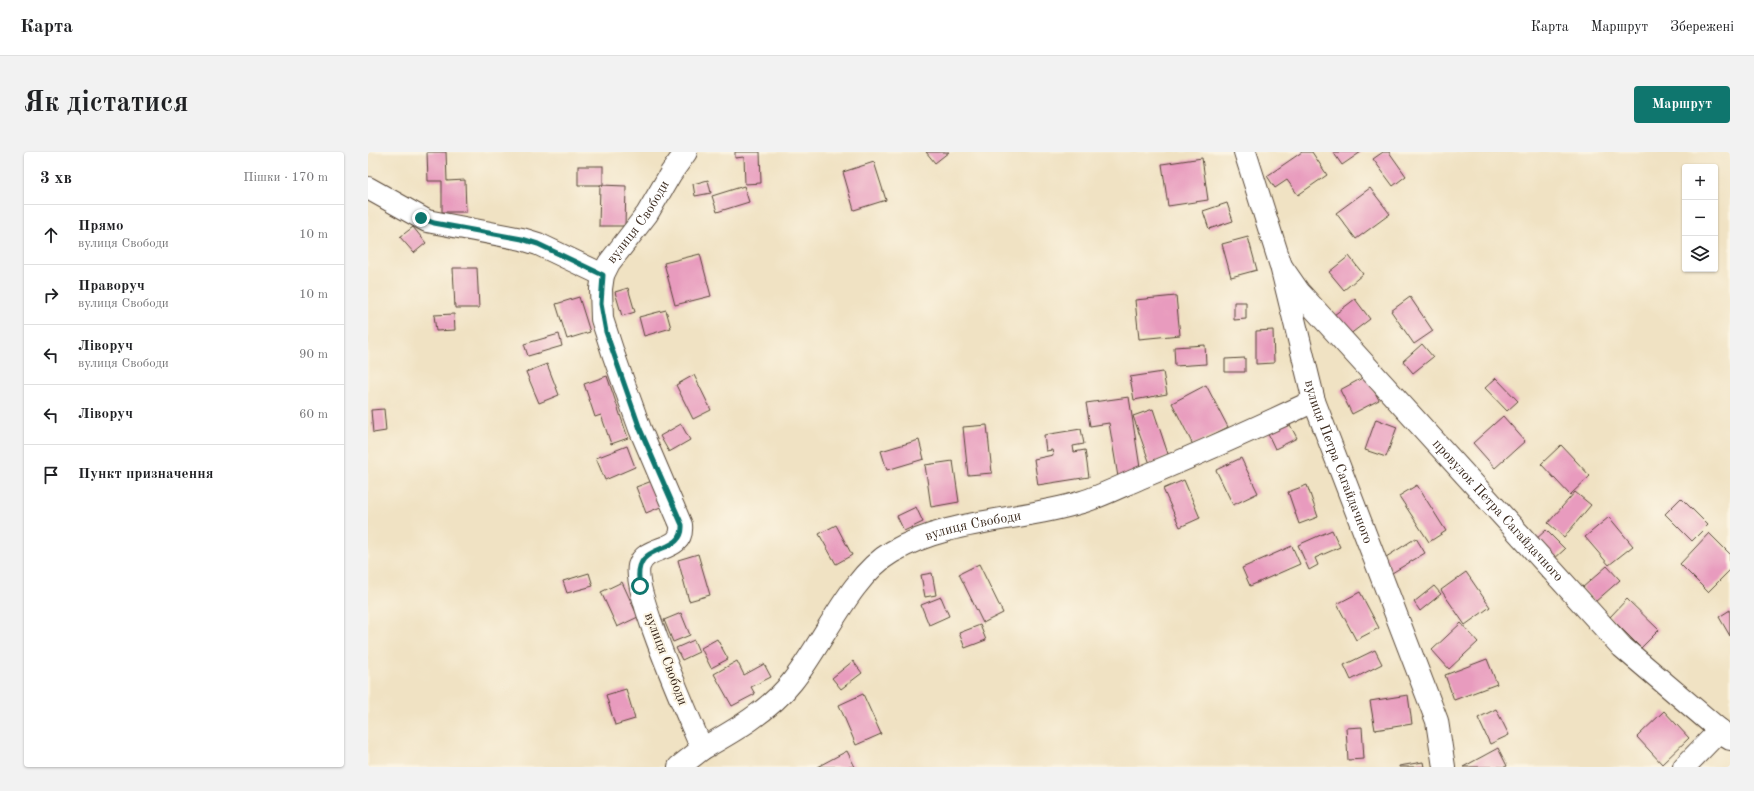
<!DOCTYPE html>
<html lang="uk">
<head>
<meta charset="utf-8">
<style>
  body { margin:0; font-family:"Old Standard TT",serif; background:#f2f2f2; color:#202124 }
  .controls { position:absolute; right:12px; top:12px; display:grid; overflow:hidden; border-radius:4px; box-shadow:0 1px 3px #0004 }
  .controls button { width:36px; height:36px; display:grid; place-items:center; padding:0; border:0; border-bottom:1px solid #e0e0e0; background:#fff; color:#202124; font:20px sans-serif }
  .stop { position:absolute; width:12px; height:12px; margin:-9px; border:3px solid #0f766e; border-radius:50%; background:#fff }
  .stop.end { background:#0f766e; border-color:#fff; box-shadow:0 1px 4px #0008 }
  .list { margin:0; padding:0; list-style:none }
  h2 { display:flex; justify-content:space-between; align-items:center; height:52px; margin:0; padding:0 16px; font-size:17px }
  h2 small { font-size:13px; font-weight:400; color:#757577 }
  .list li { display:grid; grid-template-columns:26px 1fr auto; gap:12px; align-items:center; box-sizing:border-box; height:60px; padding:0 16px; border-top:1px solid #e0e0e0 }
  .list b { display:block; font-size:15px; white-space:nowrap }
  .list p { margin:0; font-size:13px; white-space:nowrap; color:#757577 }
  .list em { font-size:13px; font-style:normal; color:#757577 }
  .icon { flex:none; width:22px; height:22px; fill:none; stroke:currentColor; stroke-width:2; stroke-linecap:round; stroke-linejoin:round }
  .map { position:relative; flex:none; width:1362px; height:615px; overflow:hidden; border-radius:4px }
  header { display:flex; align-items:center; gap:24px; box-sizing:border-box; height:56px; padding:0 20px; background:#fff; border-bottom:1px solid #e0e0e0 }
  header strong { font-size:19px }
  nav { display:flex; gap:22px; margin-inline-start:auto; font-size:14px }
  .intro { display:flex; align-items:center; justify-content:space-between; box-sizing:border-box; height:96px; padding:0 24px }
  h1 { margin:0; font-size:28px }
  .button { padding:10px 18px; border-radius:4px; background:#0f766e; color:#fff; font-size:14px; font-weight:700 }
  main { display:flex; gap:24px; padding:0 24px }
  aside { flex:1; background:#fff; border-radius:4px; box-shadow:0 1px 3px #0004 }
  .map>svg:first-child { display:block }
</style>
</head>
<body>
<header>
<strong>Карта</strong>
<nav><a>Карта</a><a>Маршрут</a><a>Збережені</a></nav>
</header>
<div class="intro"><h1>Як дістатися</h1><a class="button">Маршрут</a></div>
<main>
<aside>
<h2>3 хв<small>Пішки · 170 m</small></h2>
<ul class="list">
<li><svg class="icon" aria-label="ahead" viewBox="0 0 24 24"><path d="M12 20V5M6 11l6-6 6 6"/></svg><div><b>Прямо</b><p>вулиця Свободи</p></div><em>10 m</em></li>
<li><svg class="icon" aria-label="right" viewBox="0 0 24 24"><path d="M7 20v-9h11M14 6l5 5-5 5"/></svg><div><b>Праворуч</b><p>вулиця Свободи</p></div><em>10 m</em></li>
<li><svg class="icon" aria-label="left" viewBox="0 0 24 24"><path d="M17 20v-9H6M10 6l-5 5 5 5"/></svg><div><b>Ліворуч</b><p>вулиця Свободи</p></div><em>90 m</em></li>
<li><svg class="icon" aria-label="left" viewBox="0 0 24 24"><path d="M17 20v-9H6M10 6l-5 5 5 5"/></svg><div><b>Ліворуч</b></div><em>60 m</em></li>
<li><svg class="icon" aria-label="arrive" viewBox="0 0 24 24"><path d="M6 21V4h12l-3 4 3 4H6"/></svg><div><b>Пункт призначення</b></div></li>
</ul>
</aside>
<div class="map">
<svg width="1362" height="615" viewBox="0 0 1362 615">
  <rect width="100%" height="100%" fill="#fcf5e5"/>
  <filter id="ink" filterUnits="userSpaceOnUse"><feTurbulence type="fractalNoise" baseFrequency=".025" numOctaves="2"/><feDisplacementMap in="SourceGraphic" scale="8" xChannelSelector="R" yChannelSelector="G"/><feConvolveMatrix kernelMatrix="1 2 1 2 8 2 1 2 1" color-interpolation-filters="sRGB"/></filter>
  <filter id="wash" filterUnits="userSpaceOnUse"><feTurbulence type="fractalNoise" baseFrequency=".012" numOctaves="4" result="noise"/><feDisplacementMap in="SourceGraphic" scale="16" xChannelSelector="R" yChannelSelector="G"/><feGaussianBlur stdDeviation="0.9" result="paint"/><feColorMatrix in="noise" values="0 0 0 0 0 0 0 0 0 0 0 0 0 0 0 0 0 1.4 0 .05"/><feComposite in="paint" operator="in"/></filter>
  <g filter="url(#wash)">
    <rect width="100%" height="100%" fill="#f0e2c3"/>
    <g id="blocks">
      <!-- building -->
      <g fill="#e89bbe">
        <polygon points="59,0 78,0 79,29 97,28 98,60 74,60 74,29 60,29"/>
        <polygon points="367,0 392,0 393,31 377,32 376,5 367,6"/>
        <polygon points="558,0 581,0 567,11"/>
        <polygon points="934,0 944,0 959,23 930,43 919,28 907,36 899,24"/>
        <polygon points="965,0 993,0 974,13"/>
        <polygon points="1015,0 1021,0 1038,24 1025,34 1005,7"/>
        <polygon points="834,6 840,48 800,54 794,12"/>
        <polygon points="506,10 518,48 486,58 475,20"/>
        <rect x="210" y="14" width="25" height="19"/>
        <polygon points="340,28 343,41 327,44 325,32"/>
        <polygon points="232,33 258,34 257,74 231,74"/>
        <polygon points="376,34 381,50 349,60 344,44"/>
        <polygon points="1002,36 1022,62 988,87 968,61"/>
        <polygon points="859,51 865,69 841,77 835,59"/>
        <polygon points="45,75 58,91 46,101 32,85"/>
        <polygon points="880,85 889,118 863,125 854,92"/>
        <polygon points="332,102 343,144 307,153 296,111"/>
        <polygon points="981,104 995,122 976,138 961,120"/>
        <polygon points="85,116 109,116 111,156 87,156"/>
        <polygon points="260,136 267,160 254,164 247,140"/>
        <polygon points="808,144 812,183 771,187 767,148"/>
        <polygon points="211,145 222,180 199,187 188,152"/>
        <polygon points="1042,145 1065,179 1046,192 1023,159"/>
        <polygon points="987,147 1002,167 981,183 966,163"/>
        <polygon points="866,150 878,150 878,167 866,168"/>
        <polygon points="298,158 303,176 276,184 271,165"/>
        <polygon points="86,162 87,178 68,179 66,163"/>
        <polygon points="905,178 906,211 888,212 888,179"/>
        <polygon points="191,182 194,194 160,204 156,192"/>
        <polygon points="1054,192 1065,205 1045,221 1035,209"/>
        <polygon points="837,193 838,212 807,214 806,195"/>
        <polygon points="877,206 877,220 857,220 857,207"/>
        <polygon points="179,212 191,243 171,251 158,220"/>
        <polygon points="795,220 799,242 766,248 762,225"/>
        <polygon points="326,223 343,258 325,267 308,233"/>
        <polygon points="239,224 260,286 243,292 233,263 227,265 216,232"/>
        <polygon points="998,224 1011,248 984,262 972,238"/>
        <polygon points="1128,226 1150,249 1139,259 1117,236"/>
        <polygon points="838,233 860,275 825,293 804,251"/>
        <polygon points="761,245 773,322 750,325 741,271 722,274 718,251"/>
        <polygon points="16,257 18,279 5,281 3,258"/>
        <polygon points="785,257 801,305 782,312 765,264"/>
        <polygon points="1135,264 1157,289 1127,316 1105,291"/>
        <polygon points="1008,267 1029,275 1018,305 997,298"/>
        <polygon points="920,269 929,286 907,297 899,280"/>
        <polygon points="313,272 322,288 301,300 292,284"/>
        <polygon points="619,273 624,321 600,323 595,275"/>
        <polygon points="713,277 716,292 705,294 706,300 717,298 721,325 670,333 666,307 685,303 684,298 678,299 676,283"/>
        <polygon points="551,288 556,307 519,318 513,299"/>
        <polygon points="1193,293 1222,324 1202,343 1173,312"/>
        <polygon points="259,294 267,315 237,328 228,306"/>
        <polygon points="873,306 890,341 865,353 848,318"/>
        <polygon points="585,309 591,350 563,355 557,313"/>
        <polygon points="816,328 832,366 812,375 795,337"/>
        <polygon points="284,329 295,354 278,361 268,335"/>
        <polygon points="939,333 950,365 931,372 920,340"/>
        <polygon points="1049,333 1078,379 1061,390 1031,344"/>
        <polygon points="1207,340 1223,353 1196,385 1180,371"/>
        <polygon points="1313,346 1340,373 1324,389 1297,362"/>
        <polygon points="548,355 555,370 536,379 529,364"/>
        <polygon points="1241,365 1265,394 1241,413 1217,385"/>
        <polygon points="468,373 484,403 468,412 451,382"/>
        <polygon points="964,378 972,395 947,406 950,413 941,418 930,393"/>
        <polygon points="1178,378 1197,397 1184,409 1166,389"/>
        <polygon points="1341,381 1362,402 1362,418 1340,440 1312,412"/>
        <polygon points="1048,386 1057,401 1024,421 1015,407"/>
        <polygon points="924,394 932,412 882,434 874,416"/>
        <polygon points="330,402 342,443 321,449 310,408"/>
        <polygon points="611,412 635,461 615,471 591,422"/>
        <polygon points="1239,414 1252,428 1227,450 1214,436"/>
        <polygon points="1098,420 1122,455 1097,473 1073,438"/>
        <polygon points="221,421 225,434 199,441 195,429"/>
        <polygon points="564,421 568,443 557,445 553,423"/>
        <polygon points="254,430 270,465 249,475 233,440"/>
        <polygon points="1066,434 1073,442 1052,459 1046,450"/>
        <polygon points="992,440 1011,476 988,488 969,452"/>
        <polygon points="573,445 581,464 561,473 553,453"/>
        <polygon points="1259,447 1291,478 1273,496 1242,465"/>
        <polygon points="1362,458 1362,484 1351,465"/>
        <polygon points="313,461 322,483 305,490 296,468"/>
        <polygon points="1093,471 1110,490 1081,517 1064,498"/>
        <polygon points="612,473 618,488 597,496 591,481"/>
        <polygon points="349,487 360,507 343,516 333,496"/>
        <polygon points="326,488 331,500 314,508 308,496"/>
        <polygon points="1007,498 1014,512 983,528 976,513"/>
        <polygon points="1119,507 1129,532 1086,548 1077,523"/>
        <polygon points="369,509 376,523 396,512 403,525 383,535 387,542 364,554 346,522"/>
        <polygon points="485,509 494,521 473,537 464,526"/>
        <polygon points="258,537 267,567 247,573 238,543"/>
        <polygon points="495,542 513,582 488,593 471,553"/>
        <polygon points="1040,543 1044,572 1007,578 1002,549"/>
        <polygon points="1128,557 1141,583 1122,592 1110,566"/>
        <polygon points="1296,559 1321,586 1294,612 1269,585"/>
        <polygon points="994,575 996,607 980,608 978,576"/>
        <polygon points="1130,596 1139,614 1137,615 1095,615"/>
        <polygon points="479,599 487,615 449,615"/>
        <polygon points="1055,610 1056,615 1031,615 1031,614"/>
      </g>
    </g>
  </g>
  <g filter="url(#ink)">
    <use href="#blocks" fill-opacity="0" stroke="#564637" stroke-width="1"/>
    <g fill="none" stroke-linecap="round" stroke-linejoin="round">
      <!-- minor casing -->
      <g stroke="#564637" stroke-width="24">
        <g id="minor">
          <path id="s1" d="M877,0L913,114L946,249L1069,569L1076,615"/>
          <polyline points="0,36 59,69 154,87 170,92 235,123"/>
          <path id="s2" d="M913,114L931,140L1254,495L1362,587"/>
          <path id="s3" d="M334,597C366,579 401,559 424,530C455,492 482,424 524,400C581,367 652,369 714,350C734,344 753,334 772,326C831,302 888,276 946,249"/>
          <path id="s4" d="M311,615L334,597C321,566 264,439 271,414C278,391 316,402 313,373L272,277L246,204L234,167L233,137L235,123L241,111L279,62L303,21L318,0"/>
          <polyline points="1316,615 1352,578"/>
        </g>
      </g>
      <!-- minor -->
      <use href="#minor" stroke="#fff" stroke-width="22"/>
    </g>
  </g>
  <g fill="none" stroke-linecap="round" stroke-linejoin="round" filter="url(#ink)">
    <!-- route -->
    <path stroke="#0f766e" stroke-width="5" d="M53,66L66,71L154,87L170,92L235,123L233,152L238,180L272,277L314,373C316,407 262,385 272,434"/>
  </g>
  <g text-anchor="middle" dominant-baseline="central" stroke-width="4" stroke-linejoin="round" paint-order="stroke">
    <!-- street labels -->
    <g font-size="14" fill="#3b2a1e" stroke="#fcf5e5">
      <text stroke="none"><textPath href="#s4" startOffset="616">вулиця Свободи</textPath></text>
      <text stroke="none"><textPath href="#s1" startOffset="324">вулиця Петра Сагайдачного</textPath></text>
      <text stroke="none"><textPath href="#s2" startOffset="327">провулок Петра Сагайдачного</textPath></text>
      <text stroke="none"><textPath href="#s3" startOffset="364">вулиця Свободи</textPath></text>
      <text transform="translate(298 507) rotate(69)">вулиця Свободи</text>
    </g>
  </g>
</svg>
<div class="controls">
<button>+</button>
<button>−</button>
<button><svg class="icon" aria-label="layers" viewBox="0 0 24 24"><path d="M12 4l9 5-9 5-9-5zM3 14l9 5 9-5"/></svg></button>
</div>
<div class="stop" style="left:272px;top:434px"></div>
<div class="stop end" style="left:53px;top:66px"></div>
</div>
</main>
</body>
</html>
